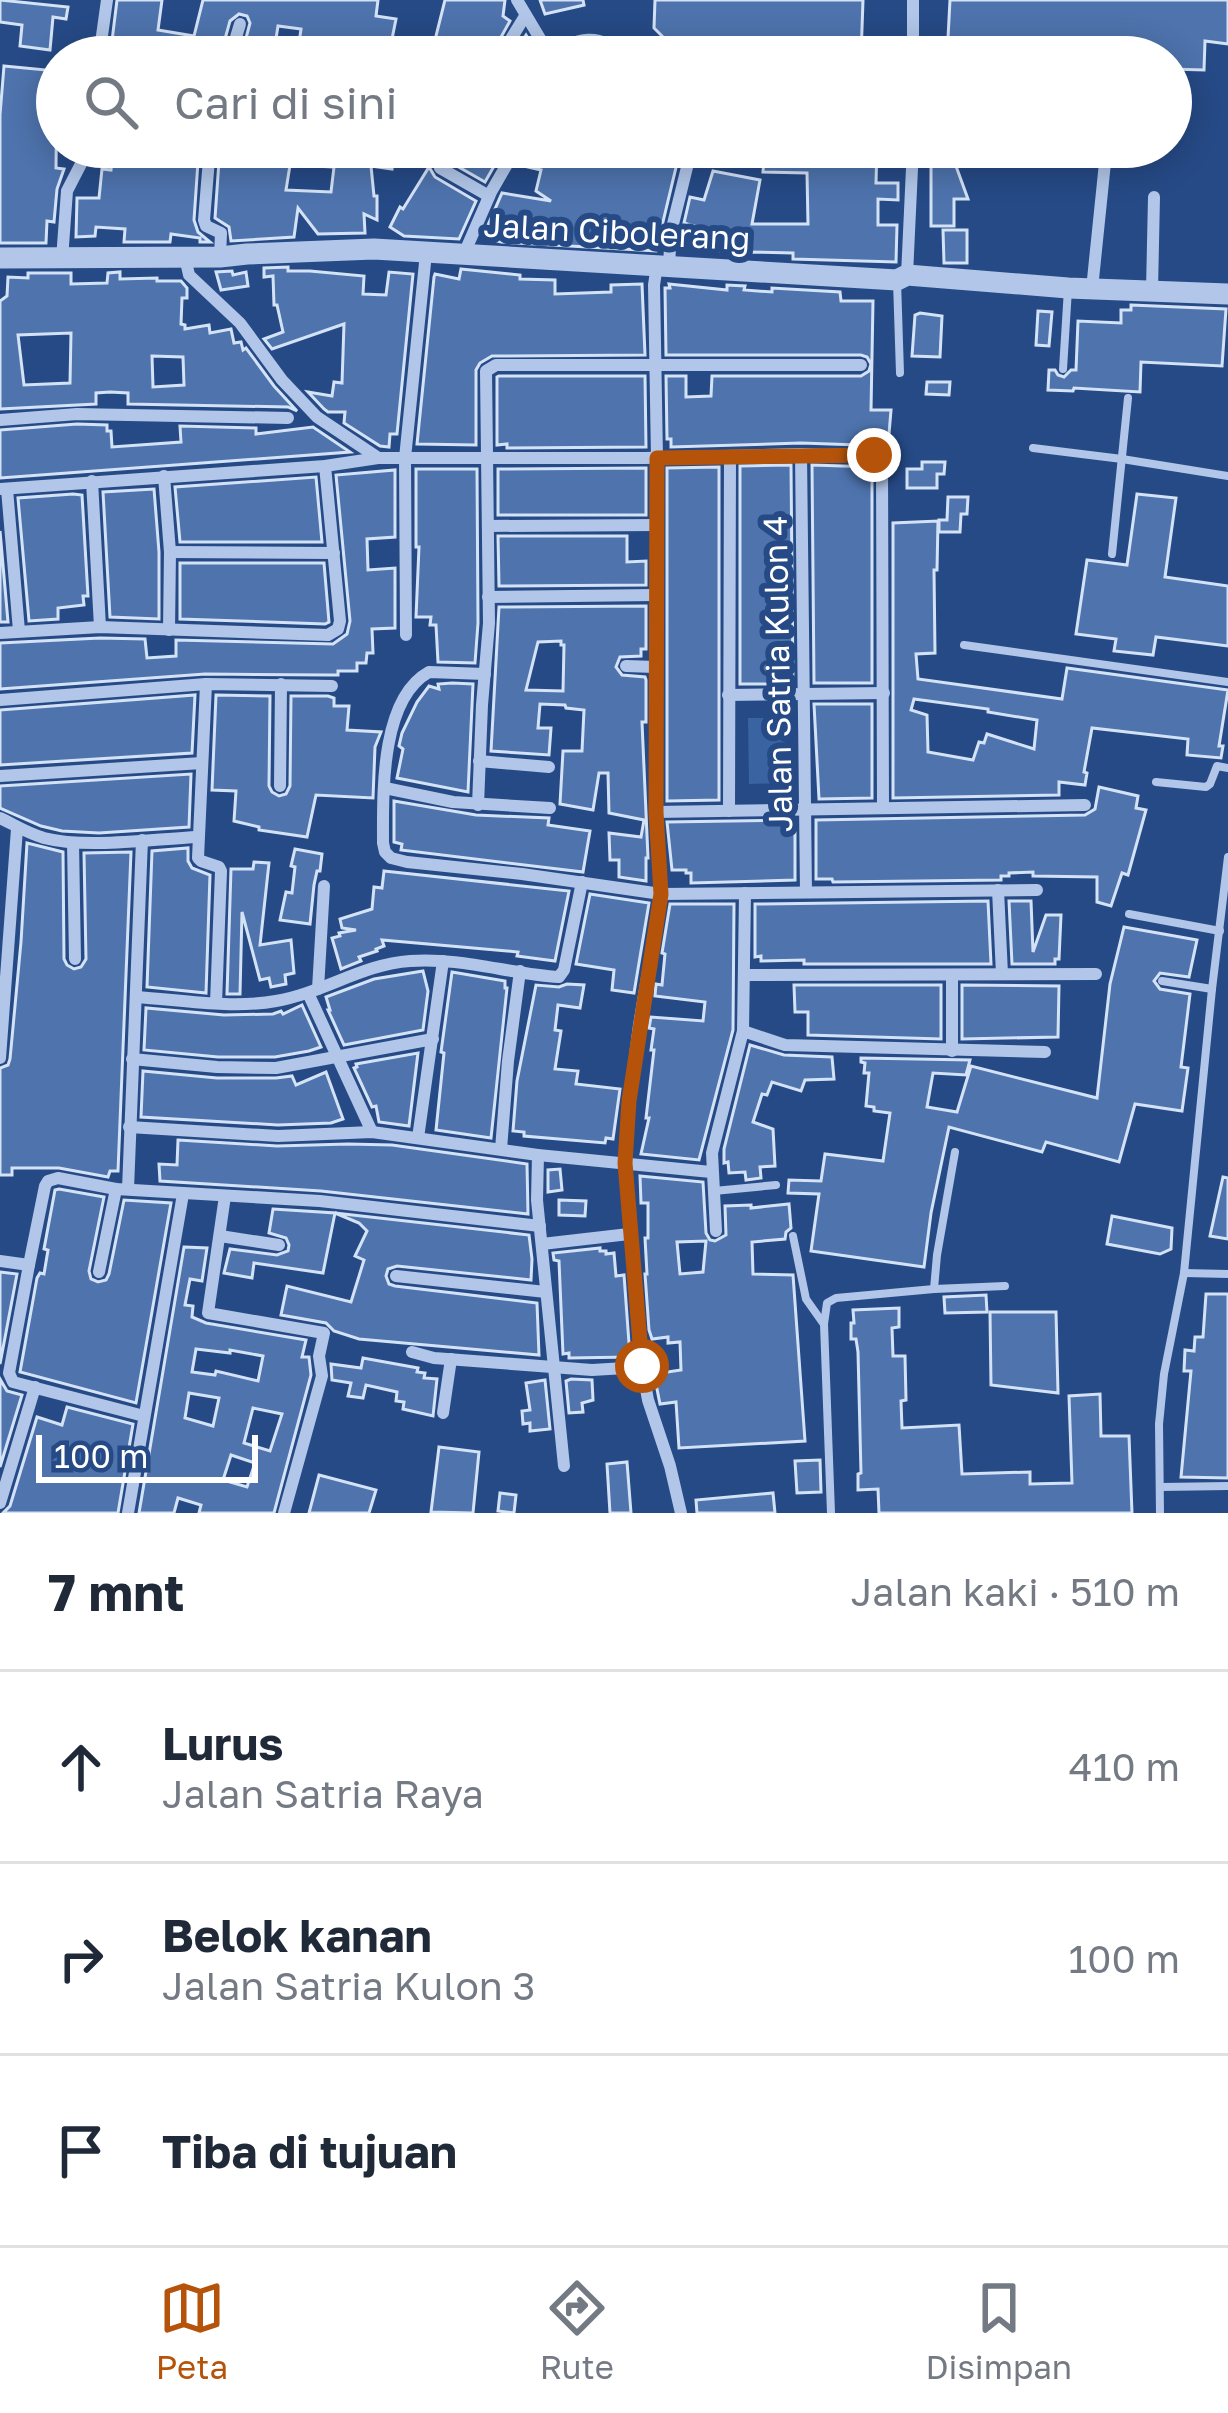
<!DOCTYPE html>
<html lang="id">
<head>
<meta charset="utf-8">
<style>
  body { margin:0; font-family:"Golos Text",sans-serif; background:#f2f2f3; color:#1f2937 }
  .scale { position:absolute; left:36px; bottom:30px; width:222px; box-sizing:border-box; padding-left:12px; border:6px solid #fff; border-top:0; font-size:33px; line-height:42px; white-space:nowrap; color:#fff; -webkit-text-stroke:9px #264a86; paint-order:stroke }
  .stop { position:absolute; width:36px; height:36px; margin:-27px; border:9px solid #b45309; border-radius:50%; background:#fff }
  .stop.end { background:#b45309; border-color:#fff; box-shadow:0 3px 12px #0008 }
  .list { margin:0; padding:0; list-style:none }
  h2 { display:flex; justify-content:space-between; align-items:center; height:156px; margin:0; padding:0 48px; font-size:51px }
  h2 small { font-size:39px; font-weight:400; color:#747a83 }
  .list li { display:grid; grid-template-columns:78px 1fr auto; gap:36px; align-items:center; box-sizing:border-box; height:192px; padding:0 48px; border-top:3px solid #e0e1e3 }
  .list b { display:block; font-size:45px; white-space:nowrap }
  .list p { margin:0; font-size:39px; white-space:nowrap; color:#747a83 }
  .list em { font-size:39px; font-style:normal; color:#747a83 }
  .icon { flex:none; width:66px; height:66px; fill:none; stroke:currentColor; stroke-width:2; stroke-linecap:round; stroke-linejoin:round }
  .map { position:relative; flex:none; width:1228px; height:1513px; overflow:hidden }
  .search { position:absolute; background:#fff; box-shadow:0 6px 30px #0003; left:36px; right:36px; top:36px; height:132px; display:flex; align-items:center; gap:30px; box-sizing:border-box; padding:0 42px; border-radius:66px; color:#747a83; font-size:45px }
  .sheet { height:732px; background:#fff }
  nav { display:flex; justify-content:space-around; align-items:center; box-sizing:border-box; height:168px; border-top:3px solid #e0e1e3; background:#fff; font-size:33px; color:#747a83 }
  nav a { display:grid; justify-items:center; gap:6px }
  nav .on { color:#b45309 }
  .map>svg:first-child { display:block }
</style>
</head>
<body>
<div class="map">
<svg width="1228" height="1513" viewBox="0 0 1228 1513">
  <rect width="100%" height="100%" fill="#264a86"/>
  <!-- green -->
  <polygon fill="#3a63a2" points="748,718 785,718 785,783 749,784"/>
  <!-- building -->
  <g fill="#4e73ad" stroke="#d4e2f6" stroke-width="3" fill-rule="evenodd">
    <polygon points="0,0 68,7 66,19 53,17 50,50 20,46 22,25 0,22"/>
    <polygon points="117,0 162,0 158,30 194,36 203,0 378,0 376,16 396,19 389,54 371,53 370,57 297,57 301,29 278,26 275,45 257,42 254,57 241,57 250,23 247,16 239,14 230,21 220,57 110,57"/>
    <polygon points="445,0 505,0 503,16 510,21 490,57 431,56"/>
    <polygon points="540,0 583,0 584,5 545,14"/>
    <polygon points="655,0 863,0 861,57 679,53 654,28"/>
    <polygon points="950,0 1228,0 1228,44 1205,41 1204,70 1171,69 1171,57 947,57"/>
    <polygon points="526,35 539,57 512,57"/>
    <polygon points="4,66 57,71 56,168 64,169 57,189 54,222 47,221 46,243 0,243 0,115"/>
    <polygon points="113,147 199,147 194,220 198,232 210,242 200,242 200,238 171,234 170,242 124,242 125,229 96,227 95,236 76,237 77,198 99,198 102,169 111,170"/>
    <path d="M220,147H383L395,149L392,169L371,166L374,196H377V220L364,214L365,233L318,234L298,208L294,237L231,241L229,227L215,218ZM290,165L334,167L331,192L286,190Z"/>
    <polygon points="456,147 505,147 485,182 450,162"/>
    <polygon points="527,147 607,147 607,150 678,159 656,251 501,242 486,238 485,232 502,193 551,201 536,191 541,170 519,165"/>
    <polygon points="765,147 877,147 876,183 898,183 898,200 878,199 878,225 897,225 896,262 793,259 793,253 747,252 744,256 714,250 717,233 684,223 690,197 704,200 713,171 760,180 752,224 808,224 807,173 763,172"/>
    <polygon points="931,147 949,147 968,199 954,199 954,226 931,226"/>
    <polygon points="429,167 435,177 476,201 459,239 404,236 390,227 400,207 403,209"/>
    <polygon points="943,230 967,230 967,263 944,263"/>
    <polygon points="288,267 288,271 310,271 364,276 363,294 386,295 389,272 413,274 397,434 390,434 389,447 380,446 344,423 345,412 328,412 324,409 308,392 332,396 334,382 342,383 344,324 272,349 264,339 283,332 277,305 274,305 273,276 264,277 264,268"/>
    <polygon points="461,269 520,275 520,279 555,280 555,294 611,292 611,285 642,284 645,355 492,356 480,363 476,370 476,445 417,444 434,277 435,274 459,279"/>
    <polygon points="232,271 233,275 246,272 248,286 221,290 216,272"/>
    <path d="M120,272V279L157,278V281H181L187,288V298H182L181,324L185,325V329L209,325L210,333L231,329L234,343L241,342L243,350L246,348L274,386L297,411L288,407L128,404V393L110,392L96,393V404L0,409V301L7,296L8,277L28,278V273H71V284L107,283L108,273ZM71,333L70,383L24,385L18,335ZM152,356L183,357L184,385L153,387Z"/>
    <polygon points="669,284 727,290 727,285 745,286 744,290 772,292 772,288 840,292 841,301 873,301 871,410 891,410 888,446 801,443 671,447 671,439 667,439 666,376 686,376 686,397 711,396 712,376 861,376 869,371 871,364 867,357 861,355 666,355 665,288 670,288"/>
    <polygon points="1131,305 1226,309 1222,366 1141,362 1140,392 1074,388 1073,391 1048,390 1049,370 1055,370 1058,375 1064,377 1071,370 1076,370 1078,321 1121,323 1121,310 1131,310"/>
    <polygon points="1038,311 1052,312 1049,346 1036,345"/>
    <polygon points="920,313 942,316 940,357 912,356 915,315"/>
    <polygon points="499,376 645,376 646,447 507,448 507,444 497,445 497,377"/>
    <polygon points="927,382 950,382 949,395 926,394"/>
    <polygon points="77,424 107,425 107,431 111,431 112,447 181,442 180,426 256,428 256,434 313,427 350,452 0,478 0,430"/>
    <polygon points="922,462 945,462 944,474 937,474 937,488 907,488 907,469 922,469"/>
    <polygon points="791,465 793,684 740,684 740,466"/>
    <polygon points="812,465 872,467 872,683 814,683"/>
    <polygon points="719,467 719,800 667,801 667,468"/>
    <polygon points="646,468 646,515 498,515 498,469"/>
    <polygon points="416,469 477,469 478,623 475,663 438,662 436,625 430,625 431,617 416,617 419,547 416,547"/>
    <polygon points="395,470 395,537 367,539 368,570 395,568 395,628 372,629 373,653 367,653 366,663 357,663 357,671 338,671 338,675 330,675 205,674 0,689 0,643 100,638 145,639 147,658 176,656 176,640 333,644 347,634 350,621 336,475"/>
    <polygon points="316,477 322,542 180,542 175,487"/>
    <polygon points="154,489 159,552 159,619 110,617 103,492"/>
    <polygon points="73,494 82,495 88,596 83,596 84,605 58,608 58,619 29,621 18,498"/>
    <polygon points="1137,494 1176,498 1165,577 1228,586 1228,646 1156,637 1153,655 1114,651 1116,639 1076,634 1087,560 1127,565"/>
    <polygon points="948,497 968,497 967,514 961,514 960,532 939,532 939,520 947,520"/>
    <path d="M938,521L937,570H934L935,653L916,654L918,679L1062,699L1067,668L1228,690L1219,746H1223L1221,758L1187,755L1188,739L1092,728L1084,772L1087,773L1085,785L1059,782V795L893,798V523ZM914,699L988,709V712L1037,720L1034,749L987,734L984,743L979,742L973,760L928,752L927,715L911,710Z"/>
    <polygon points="0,531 8,622 0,622"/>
    <polygon points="498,536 627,536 627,562 646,561 646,585 499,586"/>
    <polygon points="180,563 324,563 329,622 325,624 180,619"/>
    <path d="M646,606V649H641V656L620,657L616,667L622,675L645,677L646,680V722H642L648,858H646V881L619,877V860H610L609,833L641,837L644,820L609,813L608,773H599L593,810L560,804L563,751H582L584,710L566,708L565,705L540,704L538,728H551L549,755L491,751L499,607ZM561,641V645H564L563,691L526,690L538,642Z"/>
    <polygon points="452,683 473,684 468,792 397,778 403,749 399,746 402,733 417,702 429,686 439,689 438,684"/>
    <polygon points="195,695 192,753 0,765 0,710"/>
    <polygon points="216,695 270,696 269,786 272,792 279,796 286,794 290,786 291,696 328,696 334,698 334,706 349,706 347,730 381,732 375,747 373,798 316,795 307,837 259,830 259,827 234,821 236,791 212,790"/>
    <polygon points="814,704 872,704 872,798 819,799"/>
    <polygon points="191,774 189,827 99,833 62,831 41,826 0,808 0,786"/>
    <polygon points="1099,787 1138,796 1136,808 1146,810 1128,875 1122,873 1111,906 1097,902 1097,877 1033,876 1033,872 1009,873 1009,876 1001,876 1001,880 833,882 832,879 816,879 816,820 1085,815 1095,809"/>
    <polygon points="394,801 476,815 549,818 548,825 590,831 583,872 401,850 402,844 394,842"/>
    <polygon points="795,820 795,880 691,883 691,873 686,873 686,870 672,870 667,822"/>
    <polygon points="27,843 63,852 64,959 67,965 74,969 81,967 86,959 84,853 131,852 118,1171 110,1171 108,1177 59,1168 12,1168 12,1175 0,1175 0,1068 8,1065 10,1059 21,942"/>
    <polygon points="188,848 188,861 192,868 210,875 206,993 147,987 152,851"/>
    <polygon points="295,849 322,854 320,871 317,871 314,885 310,924 280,920 286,892 292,893 295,867 291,866"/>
    <polygon points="254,862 269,863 260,945 291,940 294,973 285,975 286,984 271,987 269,978 260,980 242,912 240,994 227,994 231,869 253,869"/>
    <polygon points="384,871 569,891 555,961 517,956 518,952 382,940 384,946 376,949 377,951 359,957 361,961 341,969 332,938 340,936 339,933 356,930 342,928 340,919 372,909 374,887 382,888"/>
    <polygon points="590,894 649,903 634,993 612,990 614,970 576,964"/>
    <polygon points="988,901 991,964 804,964 804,960 761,961 761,956 755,957 755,904"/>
    <polygon points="1009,901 1031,901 1033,952 1046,915 1061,915 1059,959 1055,959 1055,964 1012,964"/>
    <polygon points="670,904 734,904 733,1030 699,1160 641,1154 649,1118 646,1118 654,1050 651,1050 654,1029 649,1028 651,1017 703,1021 705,1002 655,996 656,984 662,985 665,954 662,953"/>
    <polygon points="1124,927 1197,940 1189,977 1160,973 1154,981 1160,989 1190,994 1181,1067 1188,1068 1182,1111 1135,1104 1119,1162 1046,1142 1042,1152 949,1127 931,1213 924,1267 811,1251 819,1194 788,1193 789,1180 821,1181 825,1154 883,1161 890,1113 874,1111 874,1107 866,1106 869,1073 864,1073 865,1063 861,1062 861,1058 970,1060 966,1075 933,1073 927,1107 957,1112 971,1066 1097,1098 1110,984"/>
    <polygon points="423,971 428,991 423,1030 344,1045 328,1010 330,1010 326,997 374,979"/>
    <polygon points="452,972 505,981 505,988 507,988 491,1138 436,1130 444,1053 441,1052"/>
    <polygon points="567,984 584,985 580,1008 558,1005 555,1030 561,1031 555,1069 578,1071 576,1084 620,1089 613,1139 606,1138 605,1143 524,1136 524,1132 513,1131 517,1081 536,985 559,987"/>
    <polygon points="794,985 941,985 941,1039 808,1035 808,1012 795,1012"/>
    <polygon points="962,985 1059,986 1058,1037 962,1039"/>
    <polygon points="302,1005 321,1047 309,1051 275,1057 218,1057 144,1050 146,1008 224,1015 273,1014 281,1011 283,1014"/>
    <polygon points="750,1045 784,1055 832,1057 834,1079 805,1080 801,1091 772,1082 767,1095 762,1094 753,1122 773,1129 775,1166 760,1167 761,1178 746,1180 745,1172 729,1173 728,1162 724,1163 724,1149"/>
    <polygon points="418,1053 409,1126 379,1122 376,1106 372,1107 354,1068 357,1067 356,1064"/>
    <polygon points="143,1071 217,1078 276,1078 292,1076 296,1085 326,1072 343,1119 331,1123 278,1125 141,1117"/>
    <polygon points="178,1140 277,1146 348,1144 392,1145 527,1164 528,1214 321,1191 160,1181 159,1164 177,1165"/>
    <polygon points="560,1169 562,1190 548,1192 548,1170"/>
    <path d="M640,1176L703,1182L706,1233L710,1240L715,1241L726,1235L725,1206L751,1205V1208L789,1204L791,1228L786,1232L785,1239L752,1242L753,1274L793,1275L805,1441L679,1448L676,1402L660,1404L654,1374L681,1370L680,1342L668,1343V1337L652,1339L649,1330L645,1274H647L645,1238H648V1203H641ZM706,1241L703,1272L680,1274L677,1242Z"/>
    <polygon points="1223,1177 1228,1178 1228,1239 1210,1236"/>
    <polygon points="59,1189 104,1197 89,1271 91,1279 98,1282 106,1280 109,1274 124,1200 171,1203 136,1403 20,1372 37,1278 40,1273 44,1274 48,1250 44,1249 55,1190"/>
    <polygon points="559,1200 586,1201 585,1216 559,1215"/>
    <polygon points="273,1209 335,1213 323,1273 254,1263 252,1278 224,1273 230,1249 277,1255 288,1251 289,1245 286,1238 269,1233"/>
    <polygon points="335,1213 529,1235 532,1259 531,1280 397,1266 388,1269 386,1276 389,1284 395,1286 537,1303 539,1355 359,1339 334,1331 326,1323 281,1315 287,1286 351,1302 364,1260 355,1256 367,1231 359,1223"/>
    <polygon points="1112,1216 1172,1228 1171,1249 1160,1254 1107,1244"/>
    <path d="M184,1247L207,1248L202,1281L190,1279L185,1305L193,1306L192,1317L206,1323L306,1340L302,1357H309L311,1375L274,1513H199L201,1505L178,1498L174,1513H139ZM196,1349L230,1353V1350L263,1356L258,1381L216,1371L215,1375L192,1372ZM189,1393L219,1398L213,1426L185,1418ZM253,1408L282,1414L270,1451L244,1443ZM231,1455L255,1463L247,1487L223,1480Z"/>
    <polygon points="600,1248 600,1251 606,1251 606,1254 614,1253 616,1276 624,1275 630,1357 569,1358 569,1353 563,1354 559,1261 554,1260 553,1253"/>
    <polygon points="0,1272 17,1274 0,1364"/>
    <polygon points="1206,1294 1228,1294 1228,1478 1181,1477 1191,1371 1184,1371 1185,1350 1194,1351 1195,1337 1203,1337"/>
    <polygon points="986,1295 987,1312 945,1313 944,1297"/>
    <polygon points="899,1308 899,1327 892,1328 893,1356 905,1356 906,1400 901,1401 902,1428 959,1425 962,1474 1030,1472 1030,1484 1072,1483 1069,1396 1100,1394 1101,1436 1129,1436 1132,1513 879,1513 878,1489 858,1490 858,1474 861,1473 858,1352 856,1339 851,1339 851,1323 854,1323 853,1310"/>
    <polygon points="990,1312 1056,1312 1058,1393 991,1385"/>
    <polygon points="363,1358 418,1368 417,1372 425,1373 424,1378 437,1379 433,1416 403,1409 404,1402 396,1401 397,1392 366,1385 363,1398 348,1396 351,1383 332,1380 331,1364 361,1368"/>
    <polygon points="0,1379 7,1391 22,1395 0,1467"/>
    <polygon points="571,1379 592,1380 593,1400 582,1403 583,1412 569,1413 566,1381"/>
    <polygon points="545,1380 550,1429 530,1431 530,1423 523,1424 522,1411 530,1410 526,1383"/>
    <polygon points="67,1407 133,1424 118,1513 3,1513 10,1506 37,1417 62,1425"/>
    <polygon points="439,1447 479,1452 473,1513 431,1512"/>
    <polygon points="820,1460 821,1492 797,1493 795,1461"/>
    <polygon points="627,1462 631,1513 610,1513 607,1464"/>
    <polygon points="319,1475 376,1490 369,1513 309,1513"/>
    <polygon points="500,1493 516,1495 514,1513 498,1511"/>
    <polygon points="773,1493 775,1513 697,1513 696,1500"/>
  </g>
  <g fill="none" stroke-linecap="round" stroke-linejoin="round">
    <!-- service -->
    <g stroke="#b1c6e8" stroke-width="8">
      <polyline points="897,281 900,373"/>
      <polyline points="1063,369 1068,289"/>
      <polyline points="1033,448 1122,459 1228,476"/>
      <polyline points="1112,554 1128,398"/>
      <polyline points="964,645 1228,682"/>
      <polyline points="1156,782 1206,787 1210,784 1217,766 1228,768"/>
      <polyline points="1129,914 1220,931"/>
      <polyline points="1162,981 1212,989"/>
      <polyline points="714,1191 776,1185"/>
      <polyline points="793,1236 806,1299 823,1323"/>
      <polyline points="1184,1273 1228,1274"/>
      <polyline points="934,1289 937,1255 955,1152"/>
      <polyline points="1161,1487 1228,1486"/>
      <polyline points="831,1513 824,1324 827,1303 836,1298 934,1289 1005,1286"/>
      <polyline points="1160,1513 1159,1424 1164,1374 1184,1273 1212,989 1228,857"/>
    </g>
    <!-- minor -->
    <g stroke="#b1c6e8" stroke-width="12">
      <polyline points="517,0 551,57"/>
      <polyline points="913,0 913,57"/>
      <polyline points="99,57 107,0"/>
      <polyline points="230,57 240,24"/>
      <polyline points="500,57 525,16"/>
      <path d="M552,57C575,36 602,32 622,57"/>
      <polyline points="210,147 204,220 206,226 221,233 220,257"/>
      <polyline points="446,147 439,159 440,168 489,196"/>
      <polyline points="464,254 491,192 517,147"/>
      <polyline points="185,257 189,275 240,323 282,380 317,417 377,457"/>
      <polyline points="62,259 67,191 84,158 86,147"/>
      <polyline points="657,265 654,285 657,458 656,812 661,894 639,1025 629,1101 625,1163 642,1367 648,1400 670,1466 681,1513"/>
      <polyline points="669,265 671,232 692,147"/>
      <polyline points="907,275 913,147"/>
      <polyline points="1092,289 1106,153"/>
      <polyline points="1152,290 1154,197"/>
      <polyline points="0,420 77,414 288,418"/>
      <polyline points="801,454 806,892"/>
      <polyline points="164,476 170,552 169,630"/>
      <polyline points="92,481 100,627"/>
      <polyline points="0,489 325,466 378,458 645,458 801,454 882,457 883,808"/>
      <polyline points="7,489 19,631"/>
      <polyline points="488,526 657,525"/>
      <polyline points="170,552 334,553"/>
      <polyline points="488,597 655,595"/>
      <polyline points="0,633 100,627 328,635 338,629 340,621 325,466"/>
      <polyline points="406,635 405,458 426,253"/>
      <polyline points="626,666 655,667"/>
      <path d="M485,674L429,672C380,699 383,794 383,843L385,852L391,858L407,862L522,874L661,894L1037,890"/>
      <polyline points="206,684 198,858 201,861 219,867 221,871 216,1003"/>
      <polyline points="728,695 884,693"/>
      <polyline points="0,700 206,684 332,686"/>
      <polyline points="479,761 549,767"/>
      <polyline points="0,776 202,763"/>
      <polyline points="280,786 281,684"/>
      <polyline points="385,788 453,802 550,808"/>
      <polyline points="478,805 482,705 489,623 486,371 496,365 861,365"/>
      <polyline points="729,811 730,456"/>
      <polyline points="656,812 1085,805"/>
      <path d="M0,818C15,825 27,833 44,838C87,849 152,839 198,837"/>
      <polyline points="73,843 75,959"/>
      <polyline points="998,890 1002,974"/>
      <polyline points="745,975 1096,974"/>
      <polyline points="952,975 952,1051"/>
      <polyline points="318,989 324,886"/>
      <polyline points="308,993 372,1132"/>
      <path d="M136,997C182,1000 231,1009 276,1001C323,993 363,964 410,961C460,957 510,974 559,977L564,970L582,882"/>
      <polyline points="743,1031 785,1045 1045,1052"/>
      <polyline points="0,1058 17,829"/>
      <polyline points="132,1059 217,1067 276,1068 433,1039"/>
      <polyline points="129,1127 278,1136 372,1132 538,1155 711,1172"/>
      <polyline points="418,1138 443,961"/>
      <polyline points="501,1149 508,1061 520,971"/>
      <polyline points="538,1155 537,1200 564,1466"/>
      <polyline points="128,1189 142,840"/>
      <polyline points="225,1196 208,1313 324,1333 319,1356 322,1376 284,1513"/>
      <polyline points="716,1231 712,1153 743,1031 745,893"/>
      <polyline points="220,1236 279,1245"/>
      <polyline points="542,1244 629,1234"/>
      <polyline points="0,1261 29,1265 9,1373 13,1382 144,1416"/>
      <polyline points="29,1265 45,1186 48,1181 58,1178 116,1189 320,1201 540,1226"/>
      <polyline points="99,1272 116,1189"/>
      <polyline points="396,1276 546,1292"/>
      <polyline points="412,1352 434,1358 592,1370 642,1367"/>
      <polyline points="443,1413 451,1359"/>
      <polyline points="0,1503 35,1387"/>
      <polyline points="128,1513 183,1194"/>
    </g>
    <!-- tertiary -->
    <polyline stroke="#b1c6e8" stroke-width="21" points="0,258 220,257 247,254 374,249 897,280 907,275 1068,288 1228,294"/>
  </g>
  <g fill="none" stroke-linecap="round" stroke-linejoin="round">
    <!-- route -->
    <polyline stroke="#b45309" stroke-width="15" points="642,1366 625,1163 629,1101 661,894 656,812 657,458 874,455"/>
  </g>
  <g text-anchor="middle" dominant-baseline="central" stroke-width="12" stroke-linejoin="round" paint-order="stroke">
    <!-- street labels -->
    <g font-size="33" fill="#fff" stroke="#264a86">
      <text transform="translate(617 231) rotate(3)">Jalan Cibolerang</text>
      <text transform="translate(777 674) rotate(-91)">Jalan Satria Kulon 4</text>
    </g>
  </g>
</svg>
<div class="scale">100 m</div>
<div class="stop" style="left:642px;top:1366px"></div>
<div class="stop end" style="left:874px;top:455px"></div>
<div class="search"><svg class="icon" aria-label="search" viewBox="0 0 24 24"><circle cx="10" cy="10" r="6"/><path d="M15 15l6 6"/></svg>Cari di sini</div>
</div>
<section class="sheet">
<h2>7 mnt<small>Jalan kaki · 510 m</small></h2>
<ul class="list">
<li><svg class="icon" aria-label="ahead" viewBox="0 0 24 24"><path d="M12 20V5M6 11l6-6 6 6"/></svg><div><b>Lurus</b><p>Jalan Satria Raya</p></div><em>410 m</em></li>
<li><svg class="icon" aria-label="right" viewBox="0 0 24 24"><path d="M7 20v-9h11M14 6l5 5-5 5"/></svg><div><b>Belok kanan</b><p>Jalan Satria Kulon 3</p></div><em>100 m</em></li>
<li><svg class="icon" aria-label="arrive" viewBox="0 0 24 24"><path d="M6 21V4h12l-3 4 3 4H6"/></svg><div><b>Tiba di tujuan</b></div></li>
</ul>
</section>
<nav>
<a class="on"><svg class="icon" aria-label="map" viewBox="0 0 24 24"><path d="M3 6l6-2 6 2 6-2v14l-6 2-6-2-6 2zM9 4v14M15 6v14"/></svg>Peta</a>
<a><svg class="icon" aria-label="directions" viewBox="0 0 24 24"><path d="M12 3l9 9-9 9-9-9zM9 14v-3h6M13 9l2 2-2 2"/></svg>Rute</a>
<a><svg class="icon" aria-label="saved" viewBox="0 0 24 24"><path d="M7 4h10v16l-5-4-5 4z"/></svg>Disimpan</a>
</nav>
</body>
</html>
